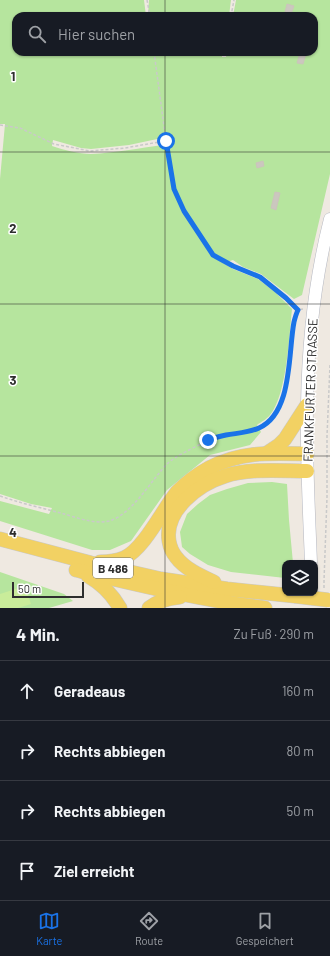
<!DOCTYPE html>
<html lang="de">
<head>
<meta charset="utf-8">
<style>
  body { margin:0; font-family:Barlow,sans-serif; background:#242831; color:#f1f3f6 }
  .controls { position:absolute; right:12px; bottom:12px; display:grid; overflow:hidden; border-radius:8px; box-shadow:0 1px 3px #0004 }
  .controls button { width:36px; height:36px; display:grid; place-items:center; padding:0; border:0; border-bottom:1px solid #363941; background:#171b24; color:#f1f3f6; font:20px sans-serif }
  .scale { position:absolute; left:12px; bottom:10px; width:72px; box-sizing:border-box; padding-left:4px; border:2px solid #2e2e2e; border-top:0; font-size:11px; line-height:14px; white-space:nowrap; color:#2e2e2e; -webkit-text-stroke:3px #fff; paint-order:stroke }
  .stop { position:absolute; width:12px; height:12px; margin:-9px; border:3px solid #1a73e8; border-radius:50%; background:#fff }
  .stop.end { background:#1a73e8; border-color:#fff; box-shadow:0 1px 4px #0008 }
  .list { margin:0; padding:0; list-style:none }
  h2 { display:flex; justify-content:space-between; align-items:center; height:52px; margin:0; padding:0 16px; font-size:17px }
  h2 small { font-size:13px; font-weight:400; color:#9ea1a6 }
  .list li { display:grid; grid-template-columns:26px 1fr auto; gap:12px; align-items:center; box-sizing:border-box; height:60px; padding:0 16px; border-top:1px solid #363941 }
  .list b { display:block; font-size:15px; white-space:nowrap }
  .list em { font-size:13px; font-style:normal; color:#9ea1a6 }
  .icon { flex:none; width:22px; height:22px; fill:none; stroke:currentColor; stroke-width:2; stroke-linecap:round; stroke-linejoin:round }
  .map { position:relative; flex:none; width:330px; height:608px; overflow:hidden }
  .search { position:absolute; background:#171b24; box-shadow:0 1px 3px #0004; left:12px; right:12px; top:12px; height:44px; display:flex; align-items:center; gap:10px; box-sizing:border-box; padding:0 14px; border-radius:12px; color:#9ea1a6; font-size:15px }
  .sheet { height:292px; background:#171b24 }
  nav { display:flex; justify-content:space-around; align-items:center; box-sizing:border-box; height:56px; border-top:1px solid #363941; background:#171b24; font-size:11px; color:#9ea1a6 }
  nav a { display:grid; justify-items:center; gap:2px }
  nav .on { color:#1a73e8 }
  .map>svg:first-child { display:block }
</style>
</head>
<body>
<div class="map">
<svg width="330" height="608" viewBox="0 0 330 608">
  <rect width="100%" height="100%" fill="#efe9e1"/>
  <!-- green -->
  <g fill="#b6e59e" fill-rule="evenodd">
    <path d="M0,0H144L146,16H16V52H222V57H226L227,52H314V16H233L236,0H330V174L302,295L294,299L261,274L243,267L233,260L223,263L233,269L258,279L275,292L292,309C289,336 287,394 270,415C267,419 261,422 257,425L261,432L250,445L210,455L167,490L131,541L110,550H92L0,521V501L49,514L52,508L31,504L0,494V179L5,124H0ZM162,138L163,145C139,148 115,153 91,154C79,154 64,150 52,146L53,140L81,148L91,149L129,145Z"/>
    <polygon points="149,0 231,0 229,16 148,16"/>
    <polygon points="272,482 287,484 289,520 293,563 285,563 285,578 231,572 208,565 190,554 182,547 180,532 187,514 198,504 210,495 227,489 248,483"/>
    <polygon points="0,572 64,594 73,601 49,608 0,608"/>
  </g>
  <!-- pitch -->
  <polygon fill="#c9ec9a" points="25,586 31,604 18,608 0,608 0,594"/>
  <!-- building -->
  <g fill="#cbc7bf" stroke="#cbc5ba">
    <polygon points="287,4 294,6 291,14 285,12"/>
    <polygon points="300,53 306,54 303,64 297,63"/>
    <polygon points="263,161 264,166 257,168 256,163"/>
    <polygon points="275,192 280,193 276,210 271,208"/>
  </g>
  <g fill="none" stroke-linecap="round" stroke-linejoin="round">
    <!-- secondary casing -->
    <g stroke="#b4b7c1" stroke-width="13">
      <path id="secondary" d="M311,563C309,510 306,458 307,405C308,344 315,278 330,219"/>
    </g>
    <!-- primary casing -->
    <g stroke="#c9c9c9" stroke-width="15">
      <g id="primary">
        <polyline points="267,453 279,445 285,439 307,405"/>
        <polyline points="0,539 91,563 161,579 227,589 295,596"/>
        <path d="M100,562C108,562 117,561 124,558C144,549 163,509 177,492C186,483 198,474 209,468C242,451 271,453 307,454"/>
        <path d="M76,570C139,585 201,600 265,608"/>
        <path d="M88,576C102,584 112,594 120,608"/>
        <path d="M214,582C201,576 185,569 176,557C172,552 170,547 169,541C164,510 199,484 225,476C250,468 281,471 307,471"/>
        <path d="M149,608C158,601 168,598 180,597"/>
      </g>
    </g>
    <!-- path -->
    <g stroke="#c9c9c9" stroke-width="1.5" stroke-dasharray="3 2" stroke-linecap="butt">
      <polyline points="147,0 150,16"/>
      <polyline points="231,16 234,0"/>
      <polyline points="154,52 166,141 174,189 184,211 213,255 233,266 260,277 286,298 297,310 303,309"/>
      <polyline points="225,55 225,52"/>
      <polyline points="0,125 20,128 54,144 90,151 125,148 165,141"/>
      <path d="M0,496C20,503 41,508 61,513C75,517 98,526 112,520C133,512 151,481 167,464C174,457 193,448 203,443C225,431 255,438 273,418C279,411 282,402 284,393C286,386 288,380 289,373C293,352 292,330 297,310"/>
      <polyline points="324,588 324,581 327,497 327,436 330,365"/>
    </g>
    <!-- secondary -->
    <use href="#secondary" stroke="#fff" stroke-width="12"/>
    <!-- primary -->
    <use href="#primary" stroke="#f2d163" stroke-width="14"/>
    <!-- primary-bridge casing -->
    <g stroke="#c9c9c9" stroke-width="15" stroke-linecap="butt">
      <polyline id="primary-bridge" points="295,596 328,600"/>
    </g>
    <!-- primary-bridge -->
    <use href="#primary-bridge" stroke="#f2d163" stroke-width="14"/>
  </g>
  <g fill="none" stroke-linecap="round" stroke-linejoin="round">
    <!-- route -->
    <path stroke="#1a73e8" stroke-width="5" d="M166,141L174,189L184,211L213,255L233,266L260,277L286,298L298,310C296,314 295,318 294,322C288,352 293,413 259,428C248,433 237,433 226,435C220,436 214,438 208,440"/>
  </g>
  <!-- grid -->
  <path fill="none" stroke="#2e2e2e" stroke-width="1" stroke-opacity="0.55" d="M165,0V16M165,52V608M0,152H330M0,304H330M0,456H330"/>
  <g text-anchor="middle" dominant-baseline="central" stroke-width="3" stroke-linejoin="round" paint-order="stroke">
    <!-- shield labels -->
    <rect fill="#fff" stroke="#6d6d6d" stroke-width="1" x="93" y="558" width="40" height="20" rx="3"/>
    <g font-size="12" font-weight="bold" fill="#2e2e2e">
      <text x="113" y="568">B 486</text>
    </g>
    <!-- street labels -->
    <g font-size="13" fill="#2e2e2e" stroke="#fff">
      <text transform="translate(310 390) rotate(-88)">FRANKFURTER STRASSE</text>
    </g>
  </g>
  <g font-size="13" text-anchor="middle" font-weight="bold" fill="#2e2e2e" stroke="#fff" stroke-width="3" stroke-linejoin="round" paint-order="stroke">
    <text x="13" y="81">1</text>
    <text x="13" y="233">2</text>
    <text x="13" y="385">3</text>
    <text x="13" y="537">4</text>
  </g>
</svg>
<div class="controls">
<button><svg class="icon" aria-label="layers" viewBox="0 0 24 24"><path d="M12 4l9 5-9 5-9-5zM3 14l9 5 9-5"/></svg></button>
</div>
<div class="scale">50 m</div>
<div class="stop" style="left:166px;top:141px"></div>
<div class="stop end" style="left:208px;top:440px"></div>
<div class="search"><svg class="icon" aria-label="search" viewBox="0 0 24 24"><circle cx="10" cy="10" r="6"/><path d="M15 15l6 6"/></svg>Hier suchen</div>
</div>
<section class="sheet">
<h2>4 Min.<small>Zu Fuß · 290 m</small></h2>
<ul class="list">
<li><svg class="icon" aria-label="ahead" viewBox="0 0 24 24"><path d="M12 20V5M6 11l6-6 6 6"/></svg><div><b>Geradeaus</b></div><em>160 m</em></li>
<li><svg class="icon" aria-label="right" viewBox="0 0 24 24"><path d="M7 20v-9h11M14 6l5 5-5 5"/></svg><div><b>Rechts abbiegen</b></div><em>80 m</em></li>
<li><svg class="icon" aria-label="right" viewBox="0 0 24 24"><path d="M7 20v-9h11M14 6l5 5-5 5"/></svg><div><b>Rechts abbiegen</b></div><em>50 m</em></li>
<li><svg class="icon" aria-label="arrive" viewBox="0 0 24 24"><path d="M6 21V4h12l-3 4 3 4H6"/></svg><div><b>Ziel erreicht</b></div></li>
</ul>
</section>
<nav>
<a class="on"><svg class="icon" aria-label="map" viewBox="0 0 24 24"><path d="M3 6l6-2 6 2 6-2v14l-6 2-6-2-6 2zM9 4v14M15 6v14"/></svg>Karte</a>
<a><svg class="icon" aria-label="directions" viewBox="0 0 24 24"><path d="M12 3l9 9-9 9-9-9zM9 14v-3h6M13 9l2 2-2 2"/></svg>Route</a>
<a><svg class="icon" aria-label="saved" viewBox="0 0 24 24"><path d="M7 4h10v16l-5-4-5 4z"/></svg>Gespeichert</a>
</nav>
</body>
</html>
